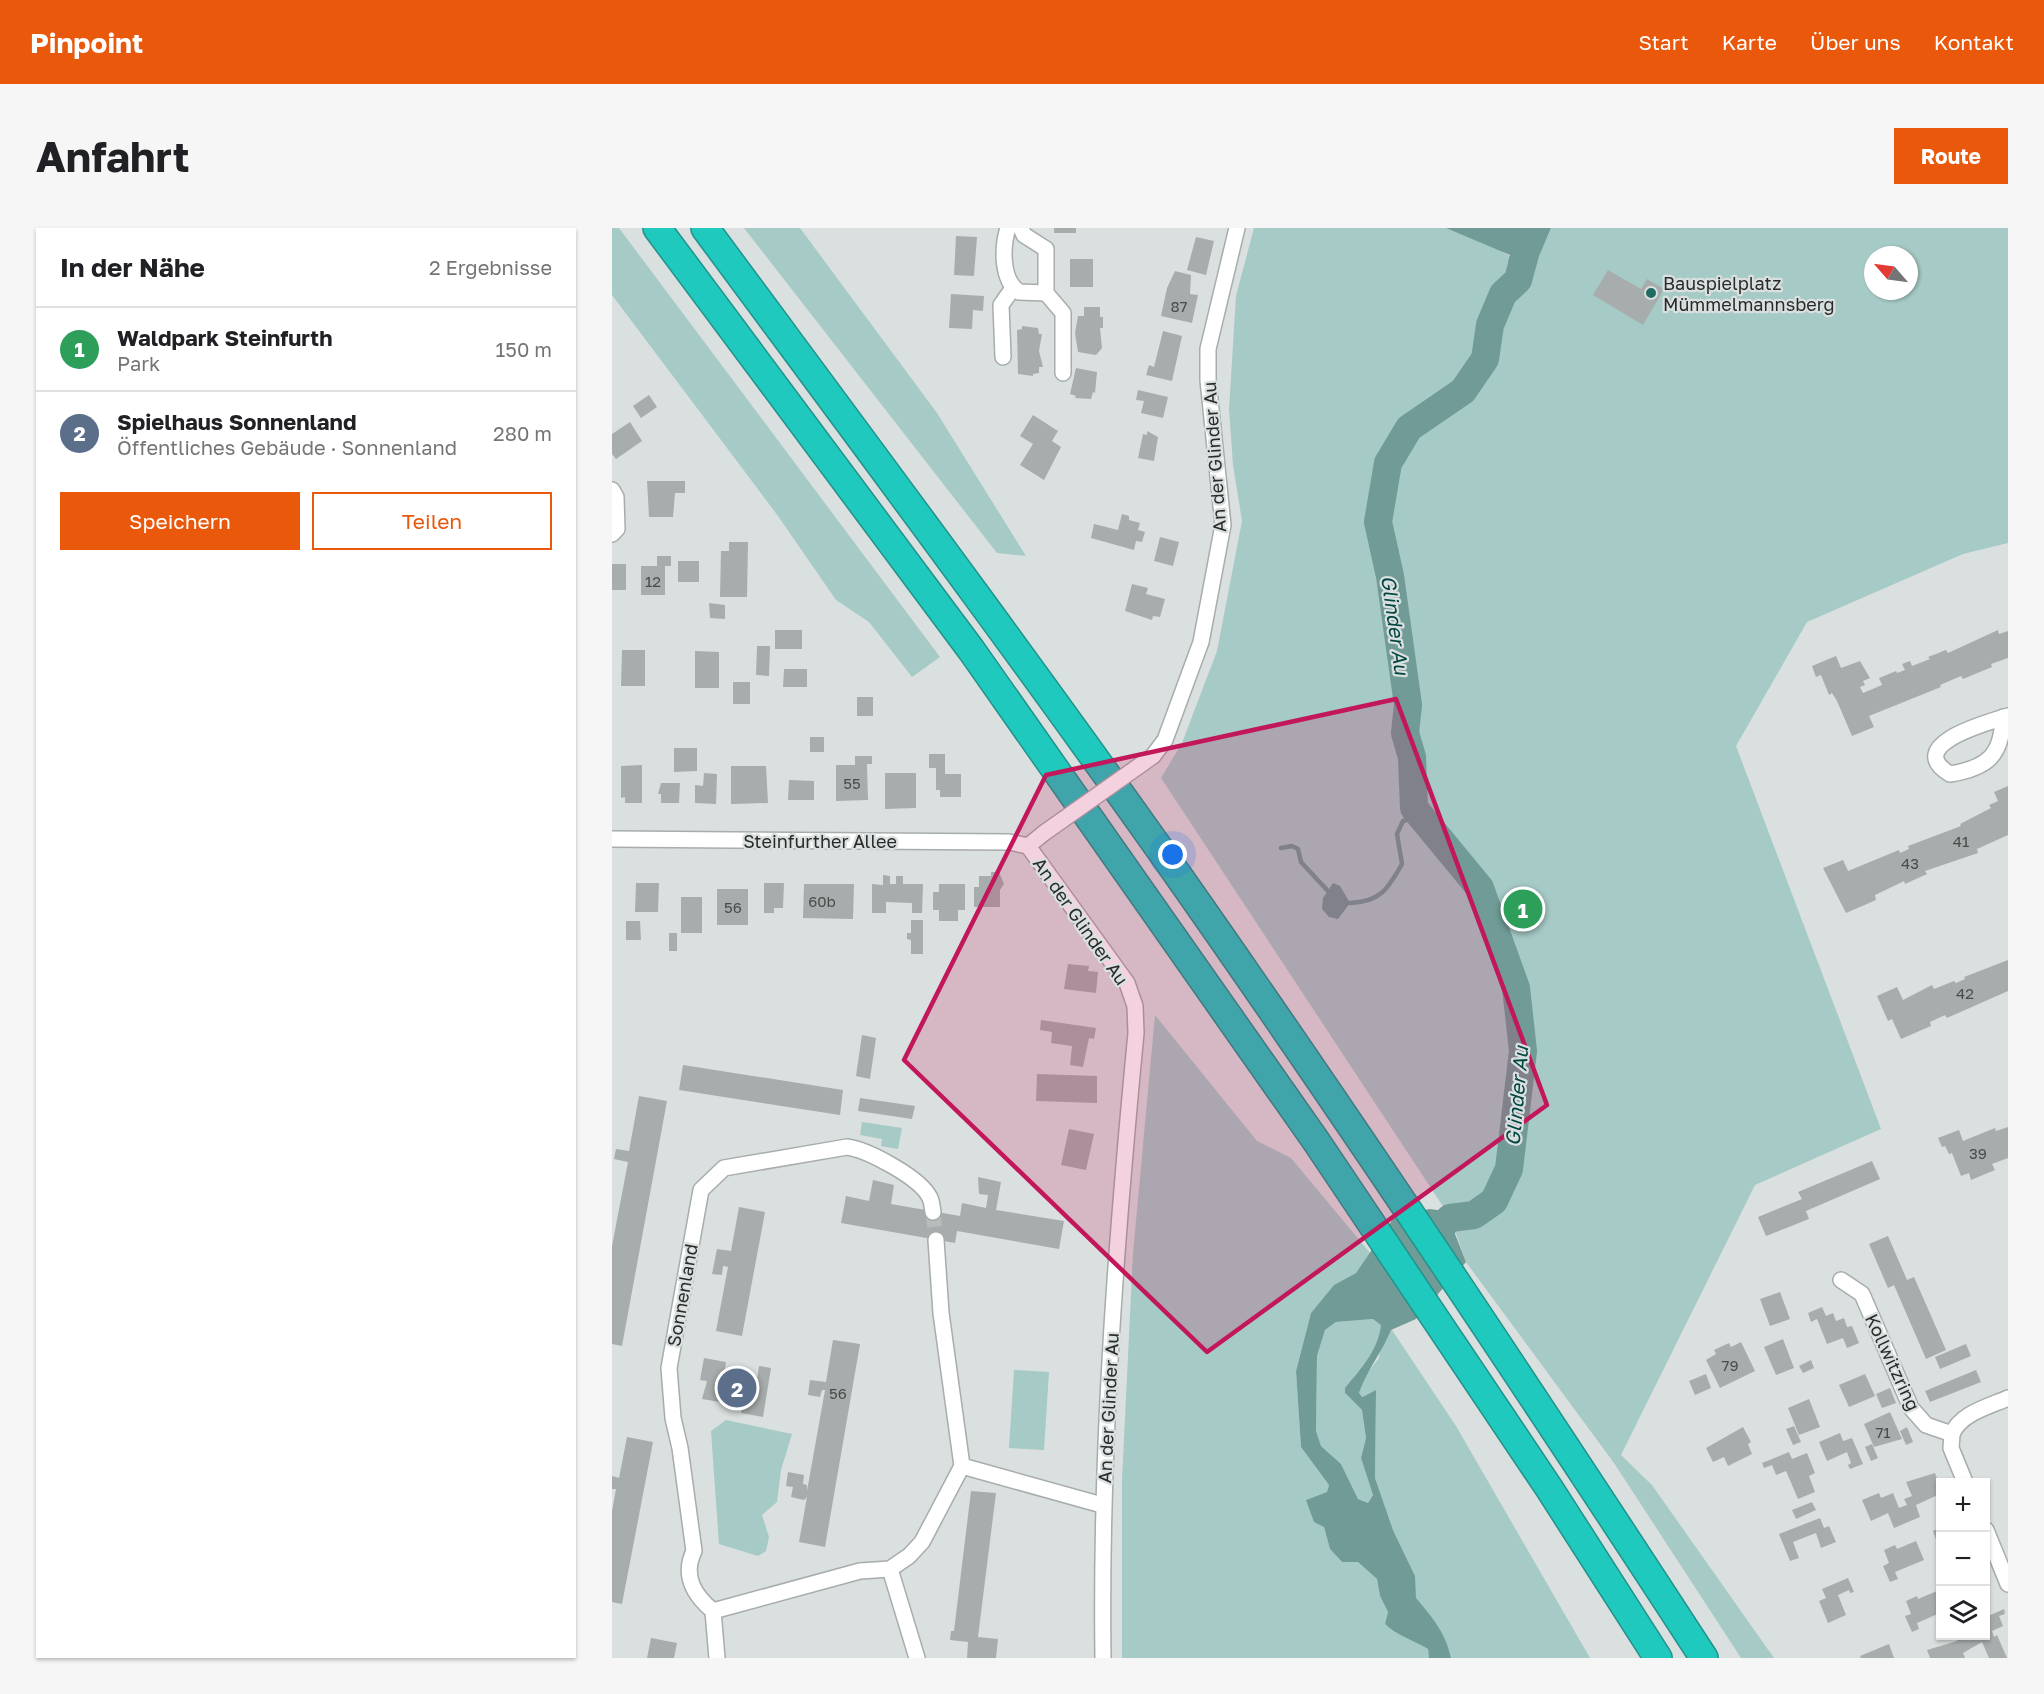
<!DOCTYPE html>
<html lang="de">
<head>
<meta charset="utf-8">
<style>
  body { margin:0; font-family:"Golos Text",sans-serif; background:#f6f6f6; color:#202124 }
  .controls { position:absolute; right:18px; bottom:18px; display:grid; overflow:hidden; border-radius:0px; box-shadow:0 2px 4px #0004 }
  .controls button { width:54px; height:54px; display:grid; place-items:center; padding:0; border:0; border-bottom:2px solid #e0e0e0; background:#fff; color:#202124; font:30px sans-serif }
  .compass { position:absolute; left:1252px; top:18px; width:54px; height:54px; border-radius:50%; background:#fff; box-shadow:0 2px 4px #0004; rotate:298deg }
  .you { position:absolute; left:561px; top:627px; width:21px; height:21px; margin:-15px; border:4px solid #fff; border-radius:50%; background:#1a73e8; box-shadow:0 0 0 9px #1a73e833 }
  .badge { display:grid; place-items:center; width:39px; height:39px; border-radius:50%; background:#ea580c; color:#fff; font-size:20px; font-weight:700 }
  .pin { position:absolute; translate:-50% -50%; border:3px solid #fff; box-shadow:0 2px 6px #0006 }
  .list { margin:0; padding:0; list-style:none }
  h2 { display:flex; justify-content:space-between; align-items:center; height:78px; margin:0; padding:0 24px; font-size:26px }
  h2 small { font-size:20px; font-weight:400; color:#757577 }
  .list li { display:grid; grid-template-columns:39px 1fr auto; gap:18px; align-items:center; box-sizing:border-box; height:84px; padding:0 24px; border-top:2px solid #e0e0e0 }
  .list b { display:block; font-size:22px; white-space:nowrap }
  .list p { margin:0; font-size:20px; white-space:nowrap; color:#757577 }
  .list em { font-size:20px; font-style:normal; color:#757577 }
  .actions { display:flex; gap:12px; padding:18px 24px }
  .actions a { flex:1; padding:14px 0; border:2px solid #ea580c; border-radius:0px; text-align:center; font-size:21px; color:#ea580c }
  .actions .main { background:#ea580c; color:#fff }
  .icon { flex:none; width:33px; height:33px; fill:none; stroke:currentColor; stroke-width:2; stroke-linecap:round; stroke-linejoin:round }
  .map { position:relative; flex:none; width:1396px; height:1430px; overflow:hidden; border-radius:0px }
  header { display:flex; align-items:center; gap:36px; box-sizing:border-box; height:84px; padding:0 30px; background:#ea580c; color:#fff }
  header strong { font-size:28px }
  nav { display:flex; gap:33px; margin-inline-start:auto; font-size:21px }
  .intro { display:flex; align-items:center; justify-content:space-between; box-sizing:border-box; height:144px; padding:0 36px }
  h1 { margin:0; font-size:42px }
  .button { padding:15px 27px; border-radius:0px; background:#ea580c; color:#fff; font-size:21px; font-weight:700 }
  main { display:flex; gap:36px; padding:0 36px }
  aside { flex:1; background:#fff; border-radius:0px; box-shadow:0 2px 4px #0004 }
  .map>svg:first-child { display:block }
</style>
</head>
<body>
<header>
<strong>Pinpoint</strong>
<nav><a>Start</a><a>Karte</a><a>Über uns</a><a>Kontakt</a></nav>
</header>
<div class="intro"><h1>Anfahrt</h1><a class="button">Route</a></div>
<main>
<aside>
<h2>In der Nähe<small>2 Ergebnisse</small></h2>
<ul class="list">
<li><span class="badge" style="background:#2e9e5b">1</span><div><b>Waldpark Steinfurth</b><p>Park</p></div><em>150 m</em></li>
<li><span class="badge" style="background:#5c6f8a">2</span><div><b>Spielhaus Sonnenland</b><p>Öffentliches Gebäude · Sonnenland</p></div><em>280 m</em></li>
</ul>
<div class="actions"><a class="main">Speichern</a><a>Teilen</a></div>
</aside>
<div class="map">
<svg width="1396" height="1430" viewBox="0 0 1396 1430">
  <rect width="100%" height="100%" fill="#dae0df"/>
  <!-- green -->
  <g fill="#a6cac6" fill-rule="evenodd">
    <polygon points="0,0 7,0 328,429 300,449 257,394 224,372 166,288 0,67"/>
    <polygon points="132,0 188,0 325,185 414,328 385,325"/>
    <path d="M642,0H834L886,21L916,39L928,26L939,0H1396V315L1351,326L1195,394L1124,518L1269,901L1143,957L1009,1227L1040,1257L1162,1430H1129L1002,1235L854,1034L838,989L549,550L570,515L605,423L630,293L621,237L617,181L624,68ZM1261,27H1297V63H1261Z"/>
    <path d="M543,787L645,913L679,930L759,1026L744,1045L722,1057L699,1085L684,1143L689,1219L717,1257L715,1264L694,1272L712,1299L718,1321L730,1334H746L765,1351L768,1368L776,1384L773,1396C781,1405 805,1414 816,1421L817,1430H510V1252L521,1025Z"/>
    <polygon points="250,894 290,900 286,921 269,918 270,911 248,907"/>
    <path d="M761,1091L780,1102L844,1198L978,1430H839C834,1405 820,1389 803,1370V1348L781,1302L763,1250L764,1162L749,1169L747,1165L753,1148L767,1130L769,1098C766,1123 748,1141 733,1160V1165L750,1182L754,1210L749,1230L761,1267L756,1275L746,1271L729,1236L709,1218L704,1204L705,1128L713,1102L724,1094Z"/>
    <polygon points="402,1142 437,1144 432,1222 397,1220"/>
    <polygon points="114,1192 180,1206 169,1242 165,1274 150,1287 157,1309 154,1323 146,1328 107,1316 99,1203"/>
  </g>
  <!-- water -->
  <g fill="#709b96" fill-rule="evenodd">
    <polygon points="834,0 939,0 928,26 914,42 896,34 898,27"/>
    <polygon points="721,655 728,658 738,675 726,691 717,689 710,681 711,670"/>
    <path d="M817,981L834,983L854,1034L804,1091L779,1102C770,1124 755,1142 747,1165L750,1169L764,1162L763,1250L781,1302L803,1348L804,1370C820,1389 834,1405 839,1430H817L816,1421C803,1413 782,1406 773,1396L776,1384L768,1368L765,1351L746,1334H730L718,1321L712,1299L702,1294L694,1272L715,1264L717,1257L689,1219L684,1143L699,1085L722,1057L744,1045L781,991ZM761,1091L769,1097C766,1123 749,1140 733,1160V1165L750,1182L754,1210L749,1230L761,1267L756,1275L746,1271L729,1236L709,1218L704,1203L705,1128L713,1102L724,1094Z"/>
  </g>
  <g fill="none" stroke-linecap="round" stroke-linejoin="round">
    <!-- stream -->
    <g stroke="#709b96" stroke-width="4.5">
      <polyline points="669,620 680,618 686,621 689,634 715,662"/>
      <path d="M738,675C768,674 776,661 790,636L785,606L791,593L801,590L812,592"/>
    </g>
    <!-- river -->
    <polyline stroke="#709b96" stroke-width="28" points="812,1016 838,990 862,987 882,973 897,941 911,823 904,760 868,660 802,580 800,529 793,505 796,477 778,348 766,294 776,235 797,200 851,163 873,131 878,97 891,66 906,52 920,0"/>
  </g>
  <!-- building -->
  <g fill="#a7adac">
    <rect x="442" y="0" width="22" height="5"/>
    <polygon points="344,8 365,9 362,48 342,47"/>
    <polygon points="584,9 602,13 594,47 575,42"/>
    <rect x="458" y="31" width="23" height="28"/>
    <polygon points="996,42 1029,61 1035,51 1052,61 1031,97 981,67"/>
    <polygon points="563,43 579,47 578,66 586,67 580,95 549,88 555,60"/>
    <polygon points="339,66 372,68 371,83 361,82 360,101 337,100"/>
    <polygon points="472,79 488,79 488,89 491,89 491,100 488,100 490,120 484,127 466,124 463,105 466,88 472,88"/>
    <polygon points="410,98 426,100 427,106 430,106 427,123 431,139 427,139 427,145 421,146 421,148 406,146 405,102 410,101"/>
    <polygon points="551,103 570,108 560,153 534,147 537,137 542,139"/>
    <polygon points="464,140 485,144 483,165 481,164 479,171 463,170 464,168 458,166"/>
    <polygon points="526,162 556,169 551,190 529,185 532,173 524,172"/>
    <polygon points="37,167 45,179 29,190 21,178"/>
    <polygon points="421,187 446,203 440,213 449,219 432,252 408,237 421,216 408,208"/>
    <polygon points="18,194 30,213 4,231 0,226 0,206"/>
    <polygon points="535,203 546,209 542,233 526,230 531,206 535,207"/>
    <polygon points="35,253 73,253 73,265 63,265 61,289 37,289"/>
    <polygon points="510,286 517,288 517,292 528,295 526,302 533,304 530,314 524,313 522,322 479,310 482,296 506,302"/>
    <polygon points="548,309 567,314 561,338 542,333"/>
    <polygon points="117,314 136,314 135,369 108,369 109,323 117,323"/>
    <polygon points="45,328 59,328 59,338 53,338 53,367 29,367 29,338 45,338"/>
    <rect x="66" y="333" width="21" height="21"/>
    <rect x="0" y="336" width="14" height="26"/>
    <polygon points="520,356 536,360 534,366 553,371 548,389 541,388 540,392 513,383"/>
    <polygon points="97,375 113,377 113,391 98,390"/>
    <rect x="163" y="402" width="27" height="19"/>
    <polygon points="1386,402 1387,406 1396,403 1396,430 1379,436 1380,439 1351,451 1349,448 1328,457 1329,459 1257,488 1262,499 1240,508 1225,473 1220,465 1217,467 1209,447 1204,449 1200,438 1224,428 1229,440 1248,433 1258,450 1251,453 1253,457 1248,459 1251,465 1270,457 1267,450 1284,443 1285,445 1293,442 1290,436 1298,433 1300,438 1318,431 1316,429 1334,422 1336,425"/>
    <polygon points="145,418 158,418 157,448 144,447"/>
    <polygon points="10,422 33,422 33,458 9,458"/>
    <polygon points="83,423 107,424 107,460 83,460"/>
    <polygon points="172,441 195,441 195,459 171,459"/>
    <rect x="121" y="454" width="17" height="22"/>
    <rect x="245" y="469" width="16" height="19"/>
    <rect x="198" y="509" width="14" height="15"/>
    <polygon points="62,520 85,520 85,543 62,544"/>
    <polygon points="317,526 333,526 333,546 349,546 349,569 328,569 328,562 324,562 324,540 317,540"/>
    <polygon points="243,528 260,528 260,536 255,536 256,572 224,573 224,537 243,537"/>
    <polygon points="30,537 30,575 13,575 13,569 9,570 9,538"/>
    <polygon points="119,538 154,538 156,575 119,576"/>
    <polygon points="92,545 105,546 104,576 83,575 83,557 91,558"/>
    <polygon points="273,545 304,545 304,580 273,581"/>
    <polygon points="177,552 202,553 202,572 176,572"/>
    <polygon points="49,555 68,555 67,575 49,575 49,566 46,566"/>
    <polygon points="1396,558 1396,607 1365,621 1366,625 1313,643 1315,646 1293,656 1292,653 1286,656 1263,667 1264,672 1234,685 1211,640 1231,632 1236,643 1287,622 1288,625 1297,621 1296,618 1349,598 1348,596 1379,580 1377,577 1386,573 1382,564"/>
    <polygon points="379,644 387,644 392,656 388,662 388,679 362,679 362,659 367,659 367,648 379,648"/>
    <polygon points="271,647 278,648 278,656 284,656 284,648 291,648 291,656 311,656 310,685 300,685 300,675 274,674 274,685 260,685 260,656 271,657"/>
    <polygon points="24,655 47,655 46,684 23,684"/>
    <polygon points="152,655 172,655 171,680 162,680 162,685 152,685"/>
    <polygon points="192,656 242,656 241,691 191,690"/>
    <polygon points="327,656 353,656 353,682 346,682 346,693 327,693 327,682 321,682 321,664 327,664"/>
    <rect x="105" y="661" width="31" height="36"/>
    <rect x="69" y="669" width="21" height="36"/>
    <polygon points="299,692 311,692 311,726 299,726 299,712 295,711 295,705 299,705"/>
    <polygon points="14,693 28,693 29,712 14,712"/>
    <rect x="57" y="705" width="8" height="18"/>
    <polygon points="1396,732 1396,763 1335,790 1333,787 1318,794 1319,798 1289,811 1280,791 1276,793 1265,768 1285,759 1291,772 1320,757 1322,761 1342,753 1344,755 1353,751 1352,749"/>
    <polygon points="456,736 477,738 476,743 486,744 484,765 452,761"/>
    <polygon points="429,792 484,800 482,811 477,810 471,839 458,837 460,818 439,815 440,804 428,802"/>
    <polygon points="250,807 264,810 258,851 244,848"/>
    <polygon points="71,837 231,862 228,887 67,862"/>
    <polygon points="425,846 485,848 485,875 424,873"/>
    <polygon points="27,868 55,873 10,1118 0,1116 0,1018 16,934 2,931 4,921 17,923"/>
    <polygon points="248,870 303,878 300,891 246,883"/>
    <polygon points="1396,899 1396,930 1380,936 1383,942 1359,952 1357,945 1349,948 1340,925 1337,926 1333,918 1330,919 1326,910 1347,902 1351,913 1383,900 1384,903"/>
    <polygon points="457,901 482,906 474,942 449,937"/>
    <polygon points="1260,933 1268,951 1194,983 1197,991 1154,1008 1146,989 1190,971 1186,964"/>
    <polygon points="366,949 389,954 384,982 452,993 447,1021 345,1003 343,1015 229,995 234,968 257,973 261,952 282,957 279,976 348,988 350,975 374,980 376,967 367,966"/>
    <polygon points="127,979 153,984 130,1108 104,1103 116,1039 111,1038 110,1047 100,1046 105,1021 119,1023"/>
    <polygon points="1276,1008 1295,1052 1302,1049 1334,1122 1314,1131 1282,1057 1276,1060 1257,1016"/>
    <polygon points="1168,1064 1178,1091 1158,1098 1148,1071"/>
    <polygon points="1210,1079 1214,1088 1221,1085 1224,1093 1232,1090 1235,1099 1240,1098 1247,1115 1235,1120 1231,1110 1215,1116 1205,1091 1199,1094 1196,1085"/>
    <polygon points="1171,1111 1182,1140 1164,1147 1152,1119"/>
    <polygon points="221,1112 248,1116 213,1319 187,1314 195,1269 192,1272 179,1269 181,1259 174,1258 176,1244 192,1247 191,1256 195,1257 195,1263 213,1162 210,1162 208,1169 196,1167 198,1152 214,1154"/>
    <polygon points="1129,1114 1143,1143 1108,1160 1094,1132 1104,1126 1102,1122 1117,1115 1119,1119"/>
    <polygon points="1354,1116 1359,1128 1328,1141 1323,1129"/>
    <polygon points="92,1130 114,1134 111,1156 115,1157 116,1154 144,1159 147,1138 159,1140 151,1189 129,1185 132,1165 116,1163 114,1175 90,1171 95,1153 88,1152"/>
    <polygon points="1199,1132 1202,1140 1191,1145 1187,1138"/>
    <polygon points="1364,1142 1369,1154 1318,1174 1313,1163"/>
    <polygon points="1094,1146 1099,1160 1083,1167 1077,1153"/>
    <polygon points="1253,1146 1263,1168 1237,1179 1227,1157"/>
    <polygon points="1278,1160 1284,1175 1270,1180 1264,1166"/>
    <polygon points="1197,1171 1208,1199 1187,1207 1176,1180"/>
    <polygon points="1278,1184 1290,1211 1262,1219 1252,1196"/>
    <polygon points="1182,1198 1189,1214 1181,1217 1174,1201"/>
    <polygon points="1131,1199 1139,1214 1136,1216 1140,1226 1116,1238 1112,1229 1101,1234 1094,1220"/>
    <polygon points="1295,1199 1301,1214 1294,1217 1288,1203"/>
    <polygon points="1228,1205 1231,1213 1240,1210 1251,1236 1238,1241 1236,1237 1239,1235 1235,1224 1215,1233 1207,1214"/>
    <polygon points="15,1209 41,1214 10,1376 0,1374 0,1283 4,1261 0,1261 0,1248 7,1250"/>
    <polygon points="1260,1216 1266,1230 1259,1233 1253,1219"/>
    <polygon points="1177,1224 1180,1231 1195,1225 1203,1245 1197,1248 1203,1264 1186,1271 1174,1243 1164,1247 1160,1237 1152,1240 1150,1235"/>
    <polygon points="1323,1245 1328,1258 1328,1266 1304,1277 1308,1289 1282,1300 1276,1285 1259,1293 1250,1272 1267,1265 1269,1270 1281,1265 1287,1280 1295,1277 1292,1271 1300,1268 1294,1254"/>
    <polygon points="359,1263 384,1265 366,1409 386,1411 384,1430 355,1430 356,1414 338,1412 339,1403 342,1403"/>
    <polygon points="1200,1274 1204,1282 1184,1291 1180,1282"/>
    <polygon points="1208,1290 1212,1300 1217,1298 1224,1314 1209,1320 1204,1305 1181,1314 1187,1330 1178,1333 1167,1306"/>
    <polygon points="1328,1300 1328,1316 1326,1317 1321,1303"/>
    <polygon points="1304,1313 1312,1332 1283,1344 1286,1351 1278,1354 1271,1338 1277,1335 1272,1322 1283,1317 1285,1321"/>
    <polygon points="1236,1350 1242,1364 1238,1365 1237,1362 1226,1367 1234,1387 1216,1395 1207,1373 1214,1370 1210,1361"/>
    <polygon points="1325,1363 1328,1385 1305,1395 1307,1401 1300,1404 1293,1388 1299,1386 1294,1373 1305,1368 1306,1371"/>
    <polygon points="1392,1381 1393,1386 1387,1388 1391,1398 1380,1403 1382,1409 1385,1407 1395,1430 1377,1430 1370,1414 1351,1425 1353,1430 1318,1430 1315,1422 1345,1413 1344,1409 1347,1408 1374,1408 1374,1389"/>
    <polygon points="39,1410 65,1415 62,1430 35,1430"/>
    <polygon points="1277,1416 1282,1430 1249,1430 1248,1428"/>
  </g>
  <g fill="none" stroke-linecap="round" stroke-linejoin="round">
    <!-- street-tunnel -->
    <polyline stroke="#b7bcbb" stroke-width="15" stroke-dasharray="15 8" stroke-linecap="butt" points="321,984 324,1012"/>
    <!-- street casing -->
    <g stroke="#a7acac" stroke-width="18">
      <g id="street">
        <path d="M396,0C390,19 389,52 407,64L434,65"/>
        <polyline points="409,0 412,7 434,21 434,65 451,85 451,145"/>
        <polyline points="391,129 389,77 401,60"/>
        <polyline points="0,262 4,269 5,301 0,306"/>
        <path d="M1391,489C1390,528 1375,540 1338,546C1290,517 1377,494 1396,488"/>
        <polyline points="541,528 553,512 589,414 611,297 596,152 596,121 625,0"/>
        <path d="M432,605L416,618L515,755L523,778L524,805C504,1013 488,1221 491,1430"/>
        <polyline points="0,611 397,614 416,618"/>
        <polyline points="324,1012 329,1085 350,1238 490,1277"/>
        <polyline points="1229,1052 1250,1066 1299,1180 1314,1197 1340,1206 1339,1220 1353,1254"/>
        <path d="M1340,1206C1349,1185 1376,1179 1396,1170"/>
        <polyline points="1374,1302 1396,1356"/>
        <polyline points="278,1341 305,1430"/>
        <polyline points="101,1383 248,1343 278,1341 297,1328 310,1314 350,1238"/>
        <path d="M105,1430L101,1383C82,1367 70,1348 82,1323L68,1220L61,1190L57,1140L89,962L112,940L235,919C256,922 309,950 318,970C320,974 320,979 321,984"/>
      </g>
    </g>
    <!-- highway casing -->
    <g stroke="#22928b" stroke-width="30">
      <g id="highway">
        <polyline points="45,0 360,423 704,913 937,1260 1046,1430"/>
        <path d="M93,0C246,207 400,413 549,623C736,888 915,1158 1092,1430"/>
      </g>
    </g>
    <!-- street -->
    <use href="#street" stroke="#fff" stroke-width="15"/>
    <!-- highway -->
    <use href="#highway" stroke="#1fc9be" stroke-width="27"/>
    <!-- street-bridge casing -->
    <g stroke="#a7acac" stroke-width="18" stroke-linecap="butt">
      <polyline id="street-bridge" points="432,605 541,528"/>
    </g>
    <!-- street-bridge -->
    <use href="#street-bridge" stroke="#fff" stroke-width="15"/>
  </g>
  <!-- marked area -->
  <path fill="#c2185b" fill-opacity="0.2" stroke="#c2185b" stroke-width="4.5" stroke-linejoin="round" d="M784,471L935,877L595,1124L292,832L434,547Z"/>
  <!-- markers -->
  <circle fill="#216b65" stroke="#dae0df" stroke-width="2" cx="1039" cy="65" r="6"/>
  <g text-anchor="middle" dominant-baseline="central" stroke-width="4.5" stroke-linejoin="round" paint-order="stroke">
    <!-- number labels -->
    <g font-size="15" fill="#484c4b">
      <text x="567" y="78">87</text>
      <text x="41" y="353">12</text>
      <text x="240" y="555">55</text>
      <text x="1349" y="613">41</text>
      <text x="1298" y="635">43</text>
      <text x="210" y="673">60b</text>
      <text x="121" y="679">56</text>
      <text x="1353" y="765">42</text>
      <text x="1366" y="925">39</text>
      <text x="1118" y="1137">79</text>
      <text x="226" y="1165">56</text>
      <text x="1271" y="1204">71</text>
    </g>
    <!-- poi labels -->
    <g font-size="18" fill="#292b2b" stroke="#dae0df" text-anchor="start">
      <text x="1051" y="55">Bauspielplatz<tspan x="1051" dy="21">Mümmelmannsberg</tspan></text>
    </g>
    <!-- street labels -->
    <g font-size="18" fill="#292b2b" stroke="#dae0df">
      <text transform="translate(602 229) rotate(-94)">An der Glinder Au</text>
      <text x="208" y="613">Steinfurther Allee</text>
      <text transform="translate(469 693) rotate(55)">An der Glinder Au</text>
      <text transform="translate(70 1067) rotate(-80)">Sonnenland</text>
      <text transform="translate(1281 1134) rotate(65)">Kollwitzring</text>
      <text transform="translate(496 1180) rotate(-87)">An der Glinder Au</text>
    </g>
    <!-- water labels -->
    <g font-size="20" font-style="italic" fill="#004642" stroke="#dae0df">
      <text transform="translate(784 397) rotate(82)">Glinder Au</text>
      <text transform="translate(904 868) rotate(-85)">Glinder Au</text>
    </g>
  </g>
</svg>
<div class="controls">
<button>+</button>
<button>−</button>
<button><svg class="icon" aria-label="layers" viewBox="0 0 24 24"><path d="M12 4l9 5-9 5-9-5zM3 14l9 5 9-5"/></svg></button>
</div>
<svg class="compass" viewBox="-18 -18 36 36"><path d="M0-13l5 13h-10z" fill="#e53935"/><path d="M0 13l5-13h-10z" fill="#757577"/></svg>
<div class="you"></div>
<div class="pin badge" style="left:911px;top:681px;background:#2e9e5b">1</div>
<div class="pin badge" style="left:125px;top:1160px;background:#5c6f8a">2</div>
</div>
</main>
</body>
</html>
